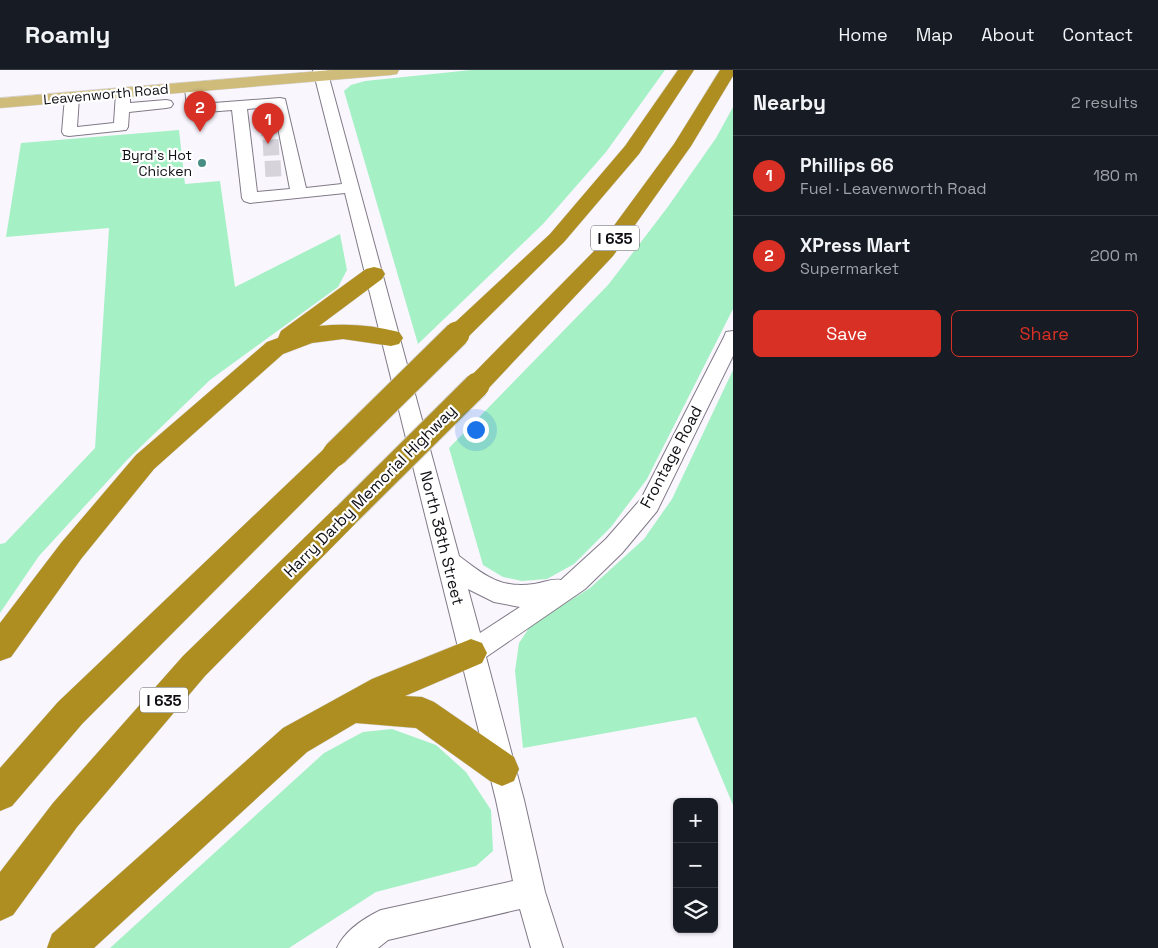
<!DOCTYPE html>
<html lang="en">
<head>
<meta charset="utf-8">
<style>
  body { margin:0; font-family:"Space Grotesk",sans-serif; background:#242831; color:#f1f3f6 }
  .controls { position:absolute; right:15px; bottom:15px; display:grid; overflow:hidden; border-radius:8px; box-shadow:0 1px 4px #0004 }
  .controls button { width:45px; height:45px; display:grid; place-items:center; padding:0; border:0; border-bottom:1px solid #363941; background:#171b24; color:#f1f3f6; font:25px sans-serif }
  .you { position:absolute; left:475px; top:359px; width:18px; height:18px; margin:-12px; border:4px solid #fff; border-radius:50%; background:#1a73e8; box-shadow:0 0 0 8px #1a73e833 }
  .badge { display:grid; place-items:center; width:32px; height:32px; border-radius:50%; background:#d93025; color:#fff; font-size:16px; font-weight:700 }
  .pin { position:absolute; translate:-50% -41px; filter:drop-shadow(0 1px 2px #0008) }
  .pin::after { content:''; position:absolute; top:26px; width:18px; height:15px; background:inherit; clip-path:polygon(0 0,100% 0,50% 100%) }
  .list { margin:0; padding:0; list-style:none }
  h2 { display:flex; justify-content:space-between; align-items:center; height:65px; margin:0; padding:0 20px; font-size:21px }
  h2 small { font-size:16px; font-weight:400; color:#9ea1a6 }
  .list li { display:grid; grid-template-columns:32px 1fr auto; gap:15px; align-items:center; box-sizing:border-box; height:80px; padding:0 20px; border-top:1px solid #363941 }
  .list b { display:block; font-size:19px; white-space:nowrap }
  .list p { margin:0; font-size:16px; white-space:nowrap; color:#9ea1a6 }
  .list em { font-size:16px; font-style:normal; color:#9ea1a6 }
  .actions { display:flex; gap:10px; padding:15px 20px }
  .actions a { flex:1; padding:11px 0; border:1px solid #d93025; border-radius:8px; text-align:center; font-size:18px; color:#d93025 }
  .actions .main { background:#d93025; color:#fff }
  .icon { flex:none; width:28px; height:28px; fill:none; stroke:currentColor; stroke-width:2; stroke-linecap:round; stroke-linejoin:round }
  .map { position:relative; flex:none; width:733px; height:878px; overflow:hidden }
  header { display:flex; align-items:center; gap:30px; box-sizing:border-box; height:70px; padding:0 25px; background:#171b24; border-bottom:1px solid #363941 }
  header strong { font-size:24px }
  nav { display:flex; gap:28px; margin-inline-start:auto; font-size:18px }
  main { display:flex }
  aside { flex:1; background:#171b24 }
  .map>svg:first-child { display:block }
</style>
</head>
<body>
<header>
<strong>Roamly</strong>
<nav><a>Home</a><a>Map</a><a>About</a><a>Contact</a></nav>
</header>
<main>
<div class="map">
<svg width="733" height="878" viewBox="0 0 733 878">
  <rect width="100%" height="100%" fill="#faf6fe"/>
  <!-- green -->
  <g fill="#a6f0c5">
    <polygon points="471,0 665,0 606,82 543,154 418,274 344,21 351,15 365,11"/>
    <polygon points="733,37 733,239 647,409 611,457 574,494 547,509 522,511 503,507 483,495 449,378 608,215 667,138 716,68"/>
    <polygon points="179,60 185,114 220,111 235,217 340,164 347,200 338,217 210,310 127,390 39,486 0,543 0,474 5,473 95,378 109,158 6,167 21,73"/>
    <polygon points="733,300 733,735 696,647 523,678 515,601 519,573 531,555 590,518 644,469 672,429"/>
    <polygon points="392,659 436,675 466,702 491,740 493,781 476,796 376,822 289,878 110,878 324,683 363,662"/>
  </g>
  <g fill="none" stroke-linecap="round" stroke-linejoin="round">
    <!-- minor-tunnel -->
    <g stroke="#d7d3db" stroke-width="16" stroke-dasharray="16 8" stroke-linecap="butt">
      <polyline points="260,58 276,56"/>
      <polyline points="263,78 279,77"/>
      <polyline points="265,99 284,98"/>
    </g>
    <!-- minor casing -->
    <g stroke="#807a87" stroke-width="2">
      <g id="minor">
        <path d="M313,0H327L459,486C484,505 500,519 534,514C542,513 553,508 561,510L606,469L641,429L724,267L726,262L733,261V286L657,441L622,483L585,519L486,587L524,730L545,822L563,878H531L520,839L388,870L378,878H337C345,861 364,848 381,840L513,811L496,730L345,123L250,133L244,131L242,128L232,40L194,43L189,42L187,39L185,17L192,13L199,17L201,34L280,28L285,29L306,118L342,114ZM274,37L290,119L257,122L247,39ZM468,519L494,532L520,537L480,563Z"/>
        <polygon points="123,19 130,23 130,33 166,30 171,31 173,34 171,37 166,38 129,42 128,57 126,60 69,66 64,65 62,62 65,27 67,24 77,24 79,27 77,57 114,53 116,23"/>
      </g>
    </g>
    <!-- major casing -->
    <g stroke="#d4d4d5" stroke-width="1">
      <polygon id="major" points="332,0 399,0 397,4 391,5 0,38 0,28"/>
    </g>
    <!-- highway casing -->
    <g stroke="#d4d4d5" stroke-width="1">
      <g id="highway">
        <polygon points="678,0 694,0 639,84 564,172 465,270 457,272 449,270 445,264 449,258 550,164 625,76"/>
        <polygon points="720,0 733,0 733,6 691,76 613,186 486,321 477,324 468,321 465,315 468,309 599,176 674,74"/>
        <path d="M374,197L382,199L385,204L382,209L319,256C346,253 373,255 399,262L403,268L399,274L391,276L343,269L312,273L283,284L154,399L81,489L11,587L0,591V553L61,473L136,385L267,272L278,268L281,261L366,199Z"/>
        <polygon points="335,374 344,377 348,384 344,391 82,654 12,736 0,741 0,698 58,632 326,377"/>
        <polygon points="346,434 356,437 360,445 356,453 205,606 77,757 13,845 0,851 0,802 53,733 183,586 336,437"/>
        <polygon points="471,569 482,573 487,583 482,593 405,626 422,627 434,632 514,687 519,699 514,711 502,716 490,711 416,658 356,653 307,682 94,878 47,878 52,864 283,658 372,609"/>
      </g>
    </g>
    <!-- minor -->
    <use href="#minor" fill="#fff" fill-rule="evenodd"/>
    <!-- major -->
    <use href="#major" fill="#cfbb7a" fill-rule="evenodd"/>
    <!-- highway -->
    <use href="#highway" fill="#af8e21" fill-rule="evenodd"/>
    <!-- highway-bridge casing -->
    <g stroke="#d4d4d5" stroke-width="27" stroke-linecap="butt">
      <g id="highway-bridge">
        <polyline points="335,384 457,264"/>
        <polyline points="346,445 477,315"/>
      </g>
    </g>
    <!-- highway-bridge -->
    <use href="#highway-bridge" stroke="#af8e21" stroke-width="25"/>
  </g>
  <!-- markers -->
  <circle fill="#498e85" stroke="#fff" stroke-width="2" cx="202" cy="93" r="5"/>
  <g text-anchor="middle" dominant-baseline="central" stroke-width="4.5" stroke-linejoin="round" paint-order="stroke">
    <!-- far-street labels -->
    <g font-size="14" fill="#100e13" stroke="#fff">
      <text transform="translate(106 24) rotate(-5)">Leavenworth Road</text>
    </g>
    <!-- far-poi labels -->
    <g font-size="14" fill="#100e13" stroke="#fff" text-anchor="end">
      <text x="192" y="85">Byrd's Hot<tspan x="192" dy="16">Chicken</tspan></text>
    </g>
    <!-- shield labels -->
    <g fill="#fff" stroke="#58565a" stroke-width="1">
      <rect x="591" y="155.5" width="48" height="25" rx="4"/>
      <rect x="140" y="617.5" width="48" height="25" rx="4"/>
    </g>
    <g font-size="15" font-weight="bold" fill="#100e13">
      <text x="615" y="168">I 635</text>
      <text x="164" y="630">I 635</text>
    </g>
    <!-- street labels -->
    <g font-size="16" fill="#100e13" stroke="#fff">
      <text transform="translate(671 387) rotate(-62)">Frontage Road</text>
      <text transform="translate(370 421) rotate(-45)">Harry Darby Memorial Highway</text>
      <text transform="translate(442 468) rotate(76)">North 38th Street</text>
    </g>
  </g>
</svg>
<div class="controls">
<button>+</button>
<button>−</button>
<button><svg class="icon" aria-label="layers" viewBox="0 0 24 24"><path d="M12 4l9 5-9 5-9-5zM3 14l9 5 9-5"/></svg></button>
</div>
<div class="you"></div>
<div class="pin badge" style="left:268px;top:74px">1</div>
<div class="pin badge" style="left:200px;top:62px">2</div>
</div>
<aside>
<h2>Nearby<small>2 results</small></h2>
<ul class="list">
<li><span class="badge">1</span><div><b>Phillips 66</b><p>Fuel · Leavenworth Road</p></div><em>180 m</em></li>
<li><span class="badge">2</span><div><b>XPress Mart</b><p>Supermarket</p></div><em>200 m</em></li>
</ul>
<div class="actions"><a class="main">Save</a><a>Share</a></div>
</aside>
</main>
</body>
</html>
